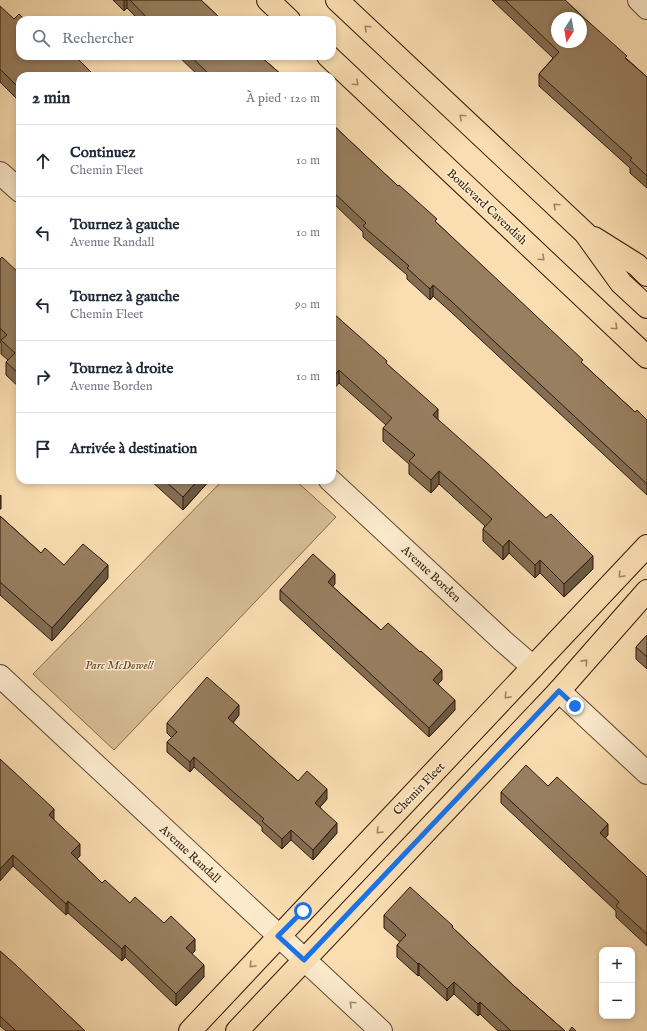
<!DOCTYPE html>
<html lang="fr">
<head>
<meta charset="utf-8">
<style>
  body { margin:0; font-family:"IM FELL English",serif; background:#f6f6f7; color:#1f2937 }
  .controls { position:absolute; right:12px; bottom:12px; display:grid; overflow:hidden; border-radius:8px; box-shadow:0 2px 6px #0003 }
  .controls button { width:36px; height:36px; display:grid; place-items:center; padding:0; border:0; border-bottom:1px solid #e0e1e3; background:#fff; color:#1f2937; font:20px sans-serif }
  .compass { position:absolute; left:551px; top:12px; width:36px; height:36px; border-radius:50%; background:#fff; box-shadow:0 2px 6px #0003; rotate:191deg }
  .stop { position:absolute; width:12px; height:12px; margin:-9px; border:3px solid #1a73e8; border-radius:50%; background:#fff }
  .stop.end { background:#1a73e8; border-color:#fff; box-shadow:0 1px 4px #0008 }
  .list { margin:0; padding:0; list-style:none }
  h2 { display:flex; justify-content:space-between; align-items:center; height:52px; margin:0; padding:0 16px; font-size:17px }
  h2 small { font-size:13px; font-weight:400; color:#747a83 }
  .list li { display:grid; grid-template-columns:26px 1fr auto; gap:12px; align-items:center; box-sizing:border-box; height:72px; padding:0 16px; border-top:1px solid #e0e1e3 }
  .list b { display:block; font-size:15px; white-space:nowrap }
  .list p { margin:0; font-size:13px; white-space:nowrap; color:#747a83 }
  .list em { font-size:13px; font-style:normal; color:#747a83 }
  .icon { flex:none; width:22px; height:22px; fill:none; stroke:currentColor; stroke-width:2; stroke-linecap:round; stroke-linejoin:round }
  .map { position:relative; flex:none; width:647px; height:1031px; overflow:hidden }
  .search { position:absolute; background:#fff; box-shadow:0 2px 6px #0003; left:16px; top:16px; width:320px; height:44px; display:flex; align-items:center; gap:10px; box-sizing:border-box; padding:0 14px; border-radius:12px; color:#747a83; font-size:15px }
  .panel { position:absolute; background:#fff; box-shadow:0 2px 6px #0003; left:16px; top:72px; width:320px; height:412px; border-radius:12px }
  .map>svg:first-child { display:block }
</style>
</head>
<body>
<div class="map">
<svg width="647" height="1031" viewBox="0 0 647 1031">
  <rect width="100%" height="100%" fill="#fadeb2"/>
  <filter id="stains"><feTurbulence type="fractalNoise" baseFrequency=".005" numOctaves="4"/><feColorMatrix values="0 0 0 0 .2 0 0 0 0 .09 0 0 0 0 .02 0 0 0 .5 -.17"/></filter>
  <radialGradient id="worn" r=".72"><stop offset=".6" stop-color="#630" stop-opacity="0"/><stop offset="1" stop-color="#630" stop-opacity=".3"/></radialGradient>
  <!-- green -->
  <polygon fill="#d7bc95" stroke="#826a4e" points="223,480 295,480 336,517 114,750 33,674"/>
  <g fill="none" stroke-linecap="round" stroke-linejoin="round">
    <!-- minor casing -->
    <g stroke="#614a32" stroke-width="24">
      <g id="minor">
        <polyline points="639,0 647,8"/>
        <polyline points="0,173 20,191"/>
        <polyline points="330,480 503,641 533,667"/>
        <polyline points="0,676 381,1031"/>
        <polyline points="559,691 647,773"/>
      </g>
    </g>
    <!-- major casing -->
    <g stroke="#2e1807" stroke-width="24">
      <g id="major">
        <polyline points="268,0 289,20"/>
        <polyline points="337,0 585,233 621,283 647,307"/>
        <polyline points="328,56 647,357"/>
        <polyline points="594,238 637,265 647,275"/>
        <polyline points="190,1031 647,546"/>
        <polyline points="237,1031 559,691 647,591"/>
      </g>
    </g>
    <!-- minor -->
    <use href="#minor" stroke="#fceacd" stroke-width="22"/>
    <!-- major -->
    <use href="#major" stroke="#fadeb2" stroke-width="22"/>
  </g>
  <!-- wall -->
  <g fill="#836d53" stroke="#2e1807">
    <polygon points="113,0 201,0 222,20 139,20 127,8 124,11"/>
    <polygon points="492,0 565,0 627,59 647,77 647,188 630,173 630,168 539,86 539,74 553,58"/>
    <polygon points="0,6 20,76 20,102 0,82"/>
    <polygon points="178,56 260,56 283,76 199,76"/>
    <polygon points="332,124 437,223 583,364 635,412 647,420 647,495 451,312 433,296 430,300 407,279 407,275 363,237 363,232 332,202"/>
    <polygon points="0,259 20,274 20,388 6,375 6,362 8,360 1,354 1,343 0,342"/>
    <polygon points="336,316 387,364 438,420 593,569 564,597 540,573 535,578 509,553 503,560 483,541 483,529 485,526 439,484 431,493 409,474 409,464 383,441 383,428 386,425 339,383"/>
    <polygon points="150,480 210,480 183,510"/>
    <polygon points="0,516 41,553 64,565 108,578 52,641 0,595"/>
    <polygon points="335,584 332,586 381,630 442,680 438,684 455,710 429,737 280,600 280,590"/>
    <polygon points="647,635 647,669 636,659 636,647"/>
    <polygon points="239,715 233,723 298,781 327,799 320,807 337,833 313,860 291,840 282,849 262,831 262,827 194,767 190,772 167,752 167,742 172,738 167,733 167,723"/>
    <polygon points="0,759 54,820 80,856 77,859 102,883 195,951 192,954 204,977 176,1006 125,957 122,961 68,913 66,915 13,866"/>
    <polygon points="548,786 608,835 605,838 647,877 647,946 616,917 616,911 501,803 501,792"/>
    <polygon points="384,915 453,928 514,986 565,1031 498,1031 480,1014 478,1016 454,994 447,1001 419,975 418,976 397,957 397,945 400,942 384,928"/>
    <polygon points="0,951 85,1031 6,1031 0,1026"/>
  </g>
  <!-- shaded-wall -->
  <g fill="#6a5943" stroke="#2e1807">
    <polygon points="124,0 127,0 127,8 124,11"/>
    <polygon points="433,285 433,296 430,300 430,289"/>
    <polygon points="339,370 339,383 332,391 332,378"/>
    <polygon points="438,409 438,421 433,415"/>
    <polygon points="439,471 439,484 431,493 431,480"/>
    <polygon points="198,480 210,480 183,510 183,497"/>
    <polygon points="1,495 1,509 0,509 0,496"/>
    <polygon points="509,540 509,553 503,560 503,547"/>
    <polygon points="593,556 593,569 564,597 564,584"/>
    <polygon points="540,560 540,573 535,578 535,565"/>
    <polygon points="108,565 108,578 52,641 52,628"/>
    <polygon points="335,574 335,584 328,592 328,582"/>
    <polygon points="442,670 442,680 433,689 433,680"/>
    <polygon points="455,700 455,710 429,737 429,728"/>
    <polygon points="239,705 239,715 228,728 228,718"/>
    <polygon points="194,757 194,767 190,772 190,762"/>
    <polygon points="327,789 327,799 315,813 315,803"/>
    <polygon points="54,809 54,821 49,815"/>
    <polygon points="337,823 337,833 313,860 313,850"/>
    <polygon points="608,824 608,835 600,844 600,833"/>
    <polygon points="291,830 291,840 282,849 282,839"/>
    <polygon points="80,844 80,856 71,865 71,853"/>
    <polygon points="13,855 13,866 0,881 0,869"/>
    <polygon points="68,901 68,913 66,915 66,904"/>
    <polygon points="195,939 195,951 186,960 186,948"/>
    <polygon points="125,945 125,957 122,961 122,949"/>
    <polygon points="419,963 419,975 418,976 418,964"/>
    <polygon points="204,965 204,977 176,1006 176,994"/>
    <polygon points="454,982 454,994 447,1001 447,989"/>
    <polygon points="480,1002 480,1014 478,1016 478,1004"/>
  </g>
  <!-- building -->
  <g fill="#987f60" stroke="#2e1807" fill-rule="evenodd">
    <polygon points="130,0 201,0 222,20 152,20 150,18 149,20"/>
    <path d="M505,0H565L582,16L627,56L625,58L647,77V176L630,160L632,158L539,74L559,52ZM557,18H581V42H557Z"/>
    <polygon points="0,6 14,19 19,14 25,20 20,20 20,56 75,56 95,76 20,76 20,89 0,69"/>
    <polygon points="190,56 260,56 283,76 211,76"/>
    <polygon points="332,124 398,186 399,185 437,219 435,221 583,360 581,362 635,412 637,410 647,420 647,484 451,301 433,285 430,289 407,268 409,266 363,226 366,223 332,191"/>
    <polygon points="2,257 20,274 20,375 6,362 15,353 1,340 7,335 0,328 0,259"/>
    <polygon points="332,309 336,312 334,314 387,361 386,363 438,409 433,415 486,462 546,518 551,514 593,556 564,584 540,560 535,565 509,540 503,547 483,529 492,519 456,486 439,471 431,480 409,461 415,455 383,428 392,418 339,370 332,378"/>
    <polygon points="164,480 198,480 183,497"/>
    <polygon points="0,516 41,553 45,548 64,565 83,544 108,565 52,628 0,582"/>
    <polygon points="313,554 335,574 328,582 357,609 381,630 388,623 420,652 421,651 442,670 433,680 455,700 429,728 280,590"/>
    <polygon points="647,635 647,657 636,647"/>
    <polygon points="207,677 239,705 228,718 298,781 307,771 327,789 315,803 337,823 313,850 291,830 282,839 262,821 264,819 194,757 190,762 167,742 177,732 167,723"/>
    <polygon points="0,759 54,809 49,815 80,844 71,853 102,883 105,880 130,903 135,897 164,923 171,916 195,939 186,948 204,965 176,994 125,945 122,949 68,901 66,904 13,855 0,869"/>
    <polygon points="526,765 548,786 557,777 608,824 600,833 647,877 647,934 616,906 619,902 501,792"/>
    <polygon points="410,887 453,926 452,927 514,986 565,1031 509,1031 510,1030 480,1002 478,1004 454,982 447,989 419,963 418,964 397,945 406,935 384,915"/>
    <polygon points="0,951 17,966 85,1031 16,1031 0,1016"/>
    <polygon points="572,1027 576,1031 569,1031"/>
  </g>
  <!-- one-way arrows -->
  <defs><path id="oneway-chevron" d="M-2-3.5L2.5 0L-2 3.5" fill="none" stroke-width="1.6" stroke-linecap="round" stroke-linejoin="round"/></defs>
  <g stroke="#9e8565">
    <use href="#oneway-chevron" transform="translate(367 28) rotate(-137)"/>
    <use href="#oneway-chevron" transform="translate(356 83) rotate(43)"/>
    <use href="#oneway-chevron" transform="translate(462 117) rotate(-137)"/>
    <use href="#oneway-chevron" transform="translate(556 206) rotate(-137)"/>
    <use href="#oneway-chevron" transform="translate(542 258) rotate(43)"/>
    <use href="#oneway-chevron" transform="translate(615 327) rotate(43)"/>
    <use href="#oneway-chevron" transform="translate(621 575) rotate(133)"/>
    <use href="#oneway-chevron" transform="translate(585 662) rotate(-48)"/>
    <use href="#oneway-chevron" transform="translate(507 696) rotate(133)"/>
    <use href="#oneway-chevron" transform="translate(379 831) rotate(134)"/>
    <use href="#oneway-chevron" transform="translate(252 965) rotate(133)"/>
  </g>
  <use stroke="#9f8c74" href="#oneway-chevron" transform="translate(352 1004) rotate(-137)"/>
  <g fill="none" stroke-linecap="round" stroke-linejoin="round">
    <!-- route -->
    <polyline stroke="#1a73e8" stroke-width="5" points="303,911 278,936 304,960 559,691 575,706"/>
  </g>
  <g text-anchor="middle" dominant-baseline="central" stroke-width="3" stroke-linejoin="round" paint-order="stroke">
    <!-- street labels -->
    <g font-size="12" fill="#2e1807" stroke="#fceacd">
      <text transform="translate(487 207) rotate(43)">Boulevard Cavendish</text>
      <text transform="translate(431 574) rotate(43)">Avenue Borden</text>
      <text transform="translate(419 789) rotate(-46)">Chemin Fleet</text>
      <text transform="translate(190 854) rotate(43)">Avenue Randall</text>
    </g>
    <!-- park labels -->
    <g font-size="12" font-style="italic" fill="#614932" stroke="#fceacd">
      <text x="119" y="665">Parc McDowell</text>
    </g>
  </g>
  <rect width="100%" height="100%" filter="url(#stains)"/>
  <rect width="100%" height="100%" fill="url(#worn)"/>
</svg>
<div class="controls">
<button>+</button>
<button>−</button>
</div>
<svg class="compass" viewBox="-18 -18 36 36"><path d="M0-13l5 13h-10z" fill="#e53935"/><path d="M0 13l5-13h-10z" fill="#747a83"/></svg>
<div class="stop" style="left:303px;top:911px"></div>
<div class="stop end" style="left:575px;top:706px"></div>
<div class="search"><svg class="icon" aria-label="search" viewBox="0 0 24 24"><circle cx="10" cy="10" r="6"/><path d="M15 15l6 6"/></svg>Rechercher</div>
<section class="panel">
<h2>2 min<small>À pied · 120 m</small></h2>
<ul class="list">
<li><svg class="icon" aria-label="ahead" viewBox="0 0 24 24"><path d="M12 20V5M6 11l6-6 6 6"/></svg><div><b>Continuez</b><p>Chemin Fleet</p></div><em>10 m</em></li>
<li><svg class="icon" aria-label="left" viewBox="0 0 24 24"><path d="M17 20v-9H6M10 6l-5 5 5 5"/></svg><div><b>Tournez à gauche</b><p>Avenue Randall</p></div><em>10 m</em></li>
<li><svg class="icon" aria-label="left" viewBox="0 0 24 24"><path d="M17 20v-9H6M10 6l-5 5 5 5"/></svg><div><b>Tournez à gauche</b><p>Chemin Fleet</p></div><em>90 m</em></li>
<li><svg class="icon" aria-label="right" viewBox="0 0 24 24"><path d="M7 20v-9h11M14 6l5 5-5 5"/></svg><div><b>Tournez à droite</b><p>Avenue Borden</p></div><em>10 m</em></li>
<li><svg class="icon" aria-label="arrive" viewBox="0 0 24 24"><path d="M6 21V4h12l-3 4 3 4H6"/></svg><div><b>Arrivée à destination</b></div></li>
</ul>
</section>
</div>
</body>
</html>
